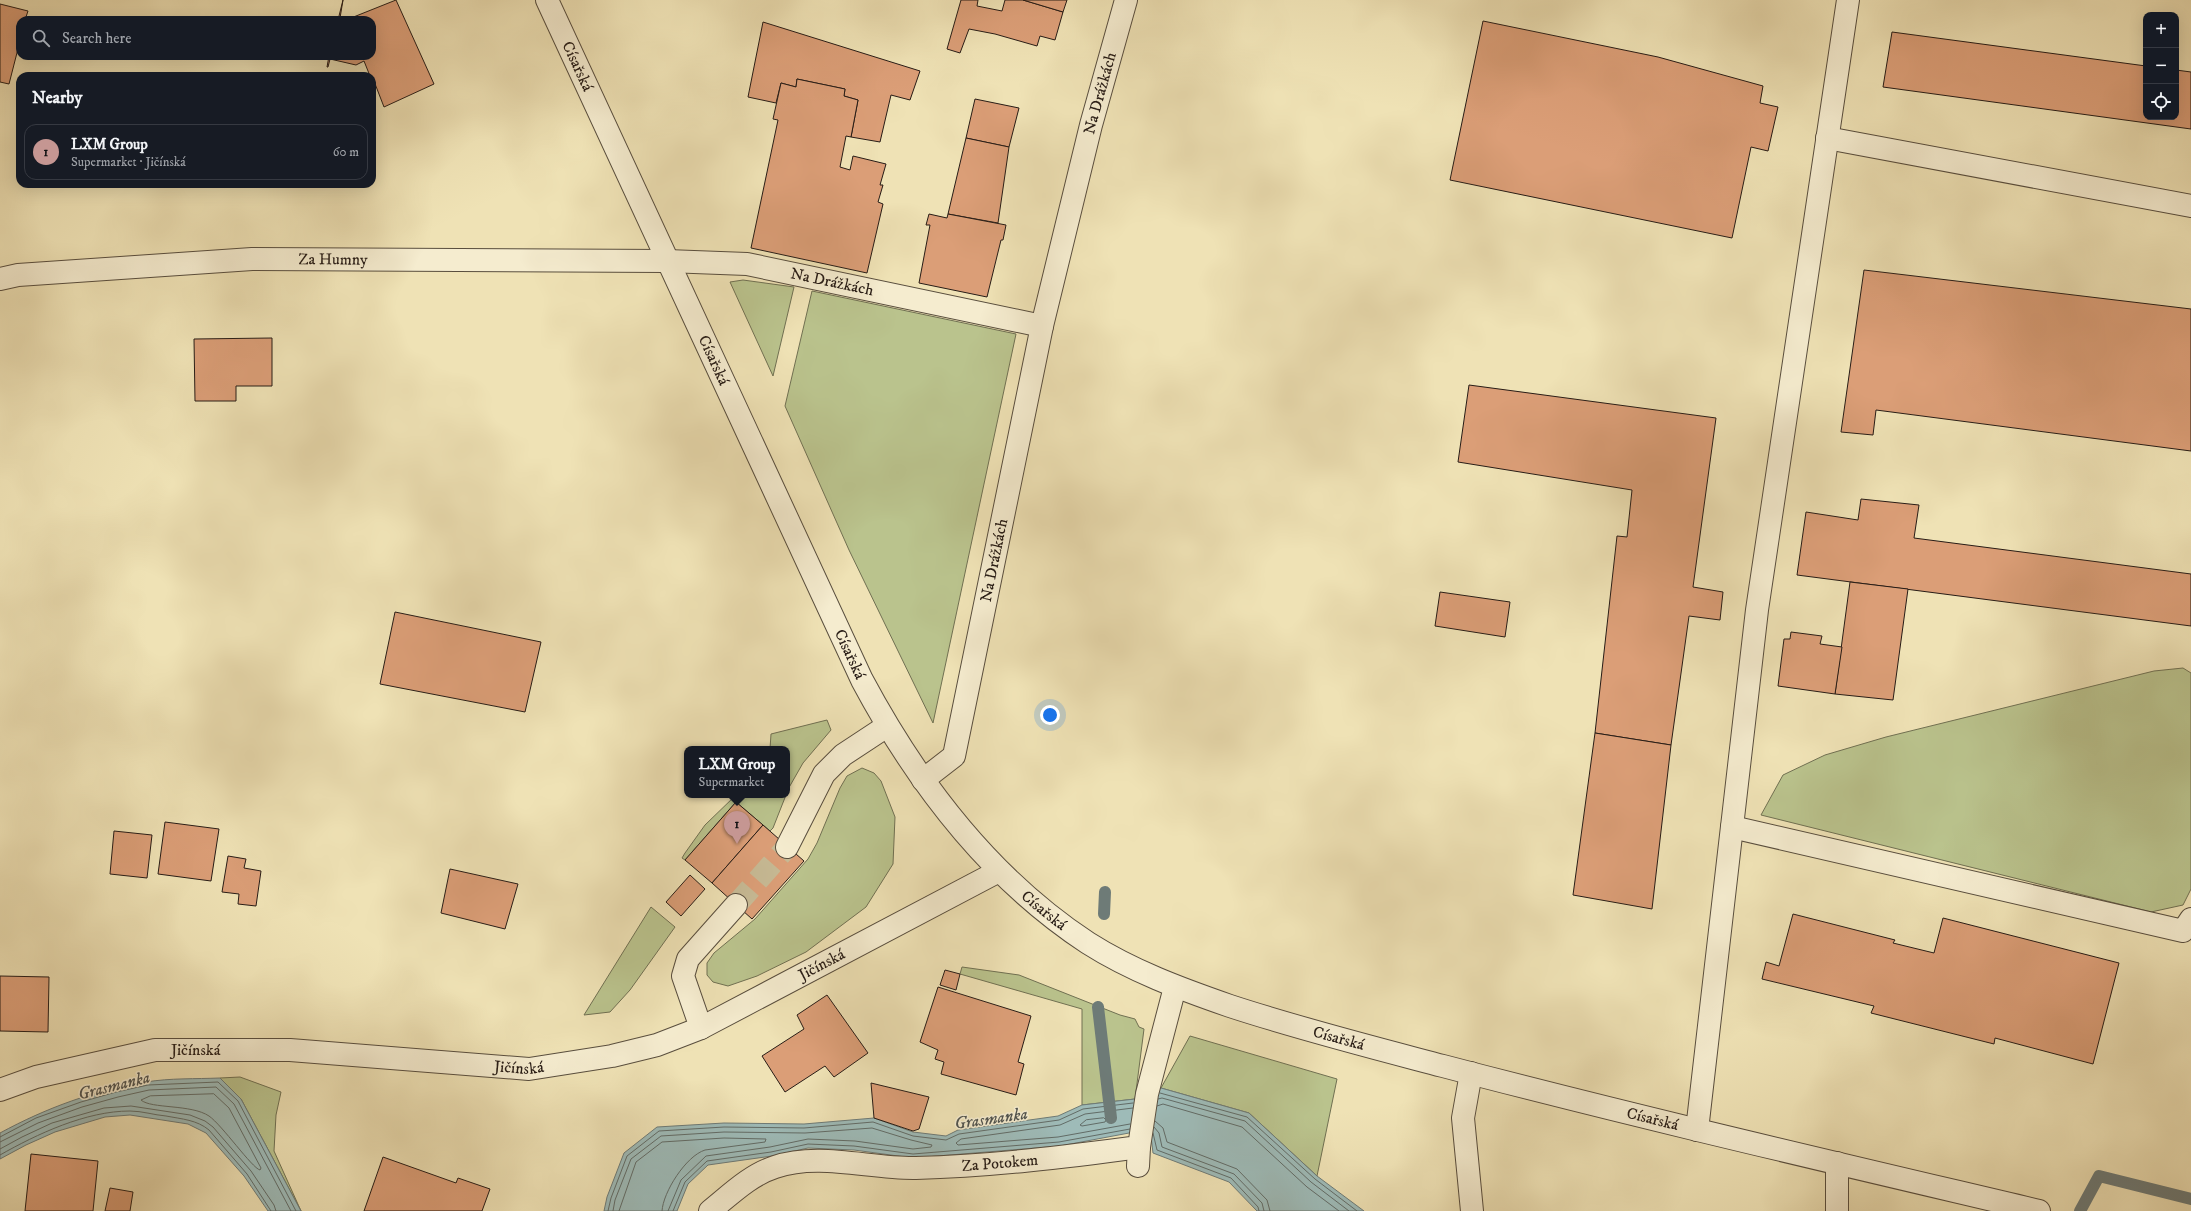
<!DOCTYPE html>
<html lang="en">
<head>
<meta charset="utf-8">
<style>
  body { margin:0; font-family:"IM FELL DW Pica",serif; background:#242831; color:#f1f3f6 }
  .controls { position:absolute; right:12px; top:12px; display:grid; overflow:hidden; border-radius:8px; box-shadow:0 4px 16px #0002 }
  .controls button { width:36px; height:36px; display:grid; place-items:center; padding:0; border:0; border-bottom:1px solid #363941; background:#171b24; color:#f1f3f6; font:20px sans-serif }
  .you { position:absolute; left:1050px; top:715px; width:14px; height:14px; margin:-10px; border:3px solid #fff; border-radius:50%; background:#1a73e8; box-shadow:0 0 0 6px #1a73e833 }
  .badge { display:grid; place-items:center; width:26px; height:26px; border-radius:50%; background:#c59692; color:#111; font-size:13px; font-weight:700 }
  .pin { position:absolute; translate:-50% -33px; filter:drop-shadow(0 1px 2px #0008) }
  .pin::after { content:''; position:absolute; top:21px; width:14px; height:12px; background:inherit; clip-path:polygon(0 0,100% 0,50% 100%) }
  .popup { position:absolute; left:684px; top:746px; width:106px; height:52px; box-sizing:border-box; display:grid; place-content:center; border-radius:8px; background:#171b24; filter:drop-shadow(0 1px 3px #0005); font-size:13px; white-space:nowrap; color:#9ea1a6 }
  .popup b { font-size:15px; color:#f1f3f6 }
  .popup::after { content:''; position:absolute; left:50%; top:100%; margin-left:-8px; border:8px solid transparent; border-top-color:#171b24 }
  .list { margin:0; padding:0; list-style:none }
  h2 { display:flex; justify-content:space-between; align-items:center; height:52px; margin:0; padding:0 16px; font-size:17px }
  h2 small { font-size:13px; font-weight:400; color:#9ea1a6 }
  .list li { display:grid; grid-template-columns:26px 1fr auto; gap:12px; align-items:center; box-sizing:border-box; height:56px; margin:0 8px 8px; padding:0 8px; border:1px solid #363941; border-radius:12px }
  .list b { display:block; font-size:15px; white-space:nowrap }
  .list p { margin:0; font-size:13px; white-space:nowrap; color:#9ea1a6 }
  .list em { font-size:13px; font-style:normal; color:#9ea1a6 }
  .icon { flex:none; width:22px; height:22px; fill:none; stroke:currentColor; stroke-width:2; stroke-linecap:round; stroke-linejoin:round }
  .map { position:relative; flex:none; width:2191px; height:1211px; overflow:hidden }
  .search { position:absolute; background:#171b24; box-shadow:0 4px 16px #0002; left:16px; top:16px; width:360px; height:44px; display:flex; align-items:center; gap:10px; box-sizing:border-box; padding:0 14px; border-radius:12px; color:#9ea1a6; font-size:15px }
  .panel { position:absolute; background:#171b24; box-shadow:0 4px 16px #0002; left:16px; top:72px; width:360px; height:116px; border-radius:12px }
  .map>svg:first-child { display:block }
</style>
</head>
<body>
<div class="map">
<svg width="2191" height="1211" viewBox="0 0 2191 1211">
  <rect width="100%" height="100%" fill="#efe2b5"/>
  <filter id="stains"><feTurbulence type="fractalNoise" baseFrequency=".005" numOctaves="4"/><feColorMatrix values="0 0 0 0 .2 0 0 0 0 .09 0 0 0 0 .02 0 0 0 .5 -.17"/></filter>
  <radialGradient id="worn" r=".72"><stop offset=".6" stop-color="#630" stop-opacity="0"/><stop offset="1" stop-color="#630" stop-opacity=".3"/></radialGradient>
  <!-- green -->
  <g fill="#bac38d" stroke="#707052">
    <polygon points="743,280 794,287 773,376 730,282"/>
    <polygon points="812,291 1016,334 933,723 849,550 785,406"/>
    <polygon points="2183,668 2191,673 2191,889 2183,905 2151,912 1761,815 1783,775 1825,755 1886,737 2154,671"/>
    <polygon points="827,720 831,730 803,763 787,791 787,749 770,749 771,734"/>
    <polygon points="862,768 874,773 881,781 895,817 893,864 866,907 806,952 757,976 728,986 713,982 707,975 707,963 714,953 755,919 808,859 817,843 840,788 847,776"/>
    <polygon points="736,795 786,795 773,828 770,831 736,802 685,860 682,858 685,853 705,825"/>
    <polygon points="651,907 675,927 630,990 610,1012 584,1015"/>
    <polygon points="962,967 1019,975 1120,1015 1135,1019 1139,1027 1144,1029 1135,1099 1082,1105 1082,1009 960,974"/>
    <polygon points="1190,1036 1337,1079 1317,1176 1249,1113 1161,1088"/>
    <polygon points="240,1077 281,1092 276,1115 274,1151 301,1211 241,1099 220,1078"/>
  </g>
  <!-- water -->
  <g fill="#9ebbb8" stroke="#6e7b77">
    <path d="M220,1078L241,1099L301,1211H268L244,1176L206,1133L188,1124L130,1115L105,1117L55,1132L26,1145L0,1159V1133C46,1108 95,1090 146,1082C170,1078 196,1079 220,1078Z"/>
    <polygon points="1161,1088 1249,1113 1317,1176 1364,1211 1257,1211 1229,1182 1153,1153 1151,1136 1129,1133 1060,1146 913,1158 854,1150 808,1148 772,1156 708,1165 688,1184 677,1211 604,1211 607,1197 624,1153 657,1127 724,1123 804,1124 874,1118 913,1132 946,1136 958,1130 1058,1116 1082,1105 1135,1099"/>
  </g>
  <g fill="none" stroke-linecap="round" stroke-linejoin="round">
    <!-- shore -->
    <g stroke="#626c67" stroke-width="1">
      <polyline points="1160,1093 1247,1117 1315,1179 1357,1211"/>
      <path d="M214,1094L229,1108L261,1168L260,1170C252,1168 222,1125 209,1116C191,1104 151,1109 141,1100L150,1096Z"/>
      <polyline points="1158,1099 1162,1098 1245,1121 1311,1182 1349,1211"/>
      <polyline points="1157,1106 1163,1104 1242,1127 1307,1187 1339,1211"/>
      <polygon points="1104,1118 1106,1120 1105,1122 1082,1126 1080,1125 1086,1120"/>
      <polyline points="1155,1121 1163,1128 1167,1142 1237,1169 1267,1200 1270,1211"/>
      <polyline points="1130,1124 1058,1137 958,1145 956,1143 961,1139 1060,1125 1085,1114 1133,1108"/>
      <polyline points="1154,1127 1159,1133 1162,1147 1234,1174 1262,1203 1264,1211"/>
      <polyline points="1153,1133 1157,1150 1231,1178 1258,1207 1259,1211"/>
      <polyline points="0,1137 36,1118 81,1102 116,1092 148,1085 218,1082 238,1101 296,1211"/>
      <polyline points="0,1142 38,1123 82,1107 118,1097 149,1090 216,1087 234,1104 291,1211"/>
      <polyline points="0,1149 22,1137 52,1123 104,1108 131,1106 190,1115 205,1121 213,1127 251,1171 274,1205 276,1211"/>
      <path d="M0,1155C37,1134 86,1111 130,1111C142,1111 154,1115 166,1116C182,1119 197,1120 209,1130L247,1174L271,1211"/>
      <polyline points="608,1211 611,1198 627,1156 659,1131 724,1127 804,1128 873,1122 913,1136 946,1140 959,1134 1059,1120 1083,1109 1133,1103"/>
      <polyline points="613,1211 615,1200 631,1159 661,1136 724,1132 805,1133 872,1128 911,1140 932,1145 931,1147 913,1149 855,1141 808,1139 770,1147 706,1156 681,1180 668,1211"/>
      <path d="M619,1211L636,1162L662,1142L724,1138L766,1139L765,1142L705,1150C686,1156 663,1192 662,1211"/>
      <polyline points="673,1211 685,1182 707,1161 771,1152 808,1144 854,1146 913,1154 1059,1142 1130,1129"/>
    </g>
    <!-- stream -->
    <g stroke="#6e7b77" stroke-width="12">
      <polyline points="1104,914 1105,892"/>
      <polyline points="1098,1007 1111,1118"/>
      <polyline points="2080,1211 2099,1176 2191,1199"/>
    </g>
  </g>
  <!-- building -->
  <g fill="#db9e77" stroke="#271c16">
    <polygon points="343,0 340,18 346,20 396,0 434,84 384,107 372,76 370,76 364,61 356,65 330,59 328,67 327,67 329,56 372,56 372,20 338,20"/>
    <polygon points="961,0 978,0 977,6 1002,11 1005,0 1023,0 1063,12 1055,40 1040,36 1037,46 995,34 969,29 960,53 947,49"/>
    <polygon points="1023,0 1067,0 1063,12"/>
    <polygon points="0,4 28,11 25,20 20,20 20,41 9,84 0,82"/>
    <polygon points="1483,21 1658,57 1763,86 1760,103 1778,107 1768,151 1751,147 1732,238 1450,180"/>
    <polygon points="763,22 920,71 910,100 891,95 880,142 851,137 858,100 844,96 845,89 797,79 796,87 781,83 776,103 748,97"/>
    <polygon points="1892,32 2146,66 2146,117 2176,117 2176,70 2191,72 2191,129 1883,87"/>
    <polygon points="797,79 845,89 844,96 858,100 851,137 846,136 840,167 850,170 853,156 886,164 880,185 883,185 878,202 883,204 867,273 751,248 778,120 773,119 781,83 796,87"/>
    <polygon points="975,99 1019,108 1009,147 966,138"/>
    <polygon points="966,138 1009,147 998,223 948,214"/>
    <polygon points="929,214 947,218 948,214 1006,225 1003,240 1001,240 987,297 919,283 930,225 926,225"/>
    <polygon points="1864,270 2191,309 2191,451 1876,410 1873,435 1841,432"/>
    <polygon points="272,338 272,386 236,386 236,401 195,401 194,339"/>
    <polygon points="1469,385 1716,418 1693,587 1723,592 1720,620 1689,616 1671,745 1595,733 1617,536 1627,537 1632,490 1458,462"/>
    <polygon points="1861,499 1919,505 1914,538 2191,574 2191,626 1797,575 1806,512 1858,520"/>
    <polygon points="1850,582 1908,589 1893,700 1835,694"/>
    <polygon points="1440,592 1510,602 1505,637 1435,626"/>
    <polygon points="395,612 541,642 525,712 380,684"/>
    <polygon points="1791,632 1822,636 1820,644 1842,647 1835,694 1778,686 1784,639 1790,639"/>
    <polygon points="1595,733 1671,745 1652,909 1573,895"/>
    <polygon points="736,802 763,825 712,883 685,860"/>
    <polygon points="165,822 219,829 211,881 158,874"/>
    <polygon points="763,825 804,861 752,919 712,883"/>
    <polygon points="114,831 152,835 147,878 110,874"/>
    <polygon points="228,856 246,859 244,868 261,871 256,906 238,904 239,894 222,892"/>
    <polygon points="450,869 518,884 505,929 441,913"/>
    <polygon points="690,875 705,889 681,916 666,902"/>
    <polygon points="1793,914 1895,940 1893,943 1934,953 1943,918 2119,963 2093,1064 1995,1038 1994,1044 1871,1013 1874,1006 1762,979 1766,962 1779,966"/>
    <polygon points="945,970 960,974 956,990 940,985"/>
    <polygon points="0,976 49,977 48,1032 0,1031"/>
    <polygon points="938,987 1031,1016 1018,1062 1024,1064 1016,1095 941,1074 944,1062 935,1059 938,1050 920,1042"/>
    <polygon points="827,995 868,1053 834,1077 825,1066 785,1092 762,1056 804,1029 797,1015"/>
    <polygon points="871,1083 929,1097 919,1129 913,1131 874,1118"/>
    <polygon points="31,1154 98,1161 93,1211 25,1211"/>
    <polygon points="383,1157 456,1183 458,1178 490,1189 482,1211 364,1211"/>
    <polygon points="110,1188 133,1192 130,1211 105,1211"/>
  </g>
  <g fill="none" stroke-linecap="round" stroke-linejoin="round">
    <!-- minor-tunnel -->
    <polyline stroke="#c7ba95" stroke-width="22" stroke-dasharray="22 11" stroke-linecap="butt" points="736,905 787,847"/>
    <!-- minor casing -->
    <g stroke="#594e3e" stroke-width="24">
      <g id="minor">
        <path id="s1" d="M547,0L862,680C917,783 989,878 1088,943C1132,971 1181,989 1230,1006C1300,1029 1371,1047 1443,1066C1641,1118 1840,1164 2039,1211"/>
        <polyline points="1827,138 2191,206"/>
        <path id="s2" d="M0,279L18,275L252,259L667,261L747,264L1042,326"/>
        <path id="s3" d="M923,780L954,756L1042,326L1091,125L1126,0"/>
        <polyline points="1732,827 2183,931 2191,919"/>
        <polyline points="787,847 824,774 843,755 887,726"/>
        <polyline points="701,1028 683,976 688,959 736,905"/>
        <polyline points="1471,1073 1463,1118 1472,1211"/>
        <path id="s4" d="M0,1090L36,1077L155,1050H290L529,1069L612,1056L657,1045L701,1028L999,871"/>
        <polyline points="1697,1130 1757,610 1848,0"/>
        <polyline points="1138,1166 1139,1147"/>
        <path id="s5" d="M710,1211C730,1195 750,1175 775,1167C819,1152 870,1169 916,1168C991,1166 1065,1157 1139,1147L1147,1094L1175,987"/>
        <polyline points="1837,1211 1837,1163"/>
      </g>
    </g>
    <!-- minor -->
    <use href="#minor" stroke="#f5eccf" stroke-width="22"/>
  </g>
  <g text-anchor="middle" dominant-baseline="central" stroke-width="3" stroke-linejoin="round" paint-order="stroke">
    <!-- street labels -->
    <g font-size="16" fill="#271c16" stroke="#f5eccf">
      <text stroke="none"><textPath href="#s1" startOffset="73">Císařská</textPath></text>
      <text stroke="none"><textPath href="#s3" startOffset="718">Na Drážkách</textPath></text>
      <text stroke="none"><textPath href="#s2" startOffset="334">Za Humny</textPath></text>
      <text stroke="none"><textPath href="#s2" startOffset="835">Na Drážkách</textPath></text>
      <text stroke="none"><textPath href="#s1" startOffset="397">Císařská</textPath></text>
      <text stroke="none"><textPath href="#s3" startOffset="239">Na Drážkách</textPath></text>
      <text stroke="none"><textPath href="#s1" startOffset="721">Císařská</textPath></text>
      <text stroke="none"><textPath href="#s1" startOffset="1045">Císařská</textPath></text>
      <text stroke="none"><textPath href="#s4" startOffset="849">Jičínská</textPath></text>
      <text stroke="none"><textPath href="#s1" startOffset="1369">Císařská</textPath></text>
      <text stroke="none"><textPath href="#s4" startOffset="201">Jičínská</textPath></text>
      <text stroke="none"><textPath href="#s4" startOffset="525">Jičínská</textPath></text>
      <text stroke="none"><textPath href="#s1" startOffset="1693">Císařská</textPath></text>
      <text stroke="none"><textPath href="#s5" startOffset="305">Za Potokem</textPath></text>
    </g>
    <!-- water labels -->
    <g font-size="17" font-style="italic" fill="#51544f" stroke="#f5eccf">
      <text transform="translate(114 1086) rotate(-14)">Grasmanka</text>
      <text transform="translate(991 1119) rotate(-8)">Grasmanka</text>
    </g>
  </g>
  <rect width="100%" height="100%" filter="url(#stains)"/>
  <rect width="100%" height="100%" fill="url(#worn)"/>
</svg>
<div class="controls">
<button>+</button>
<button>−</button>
<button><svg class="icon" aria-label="locate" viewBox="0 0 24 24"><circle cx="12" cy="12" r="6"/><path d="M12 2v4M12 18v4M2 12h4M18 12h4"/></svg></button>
</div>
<div class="you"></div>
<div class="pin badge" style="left:737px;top:844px">1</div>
<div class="popup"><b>LXM Group</b>Supermarket</div>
<div class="search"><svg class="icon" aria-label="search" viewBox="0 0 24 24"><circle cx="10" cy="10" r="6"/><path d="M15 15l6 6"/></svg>Search here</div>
<section class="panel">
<h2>Nearby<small></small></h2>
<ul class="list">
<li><span class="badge">1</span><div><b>LXM Group</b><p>Supermarket · Jičínská</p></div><em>60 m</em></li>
</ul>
</section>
</div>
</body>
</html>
